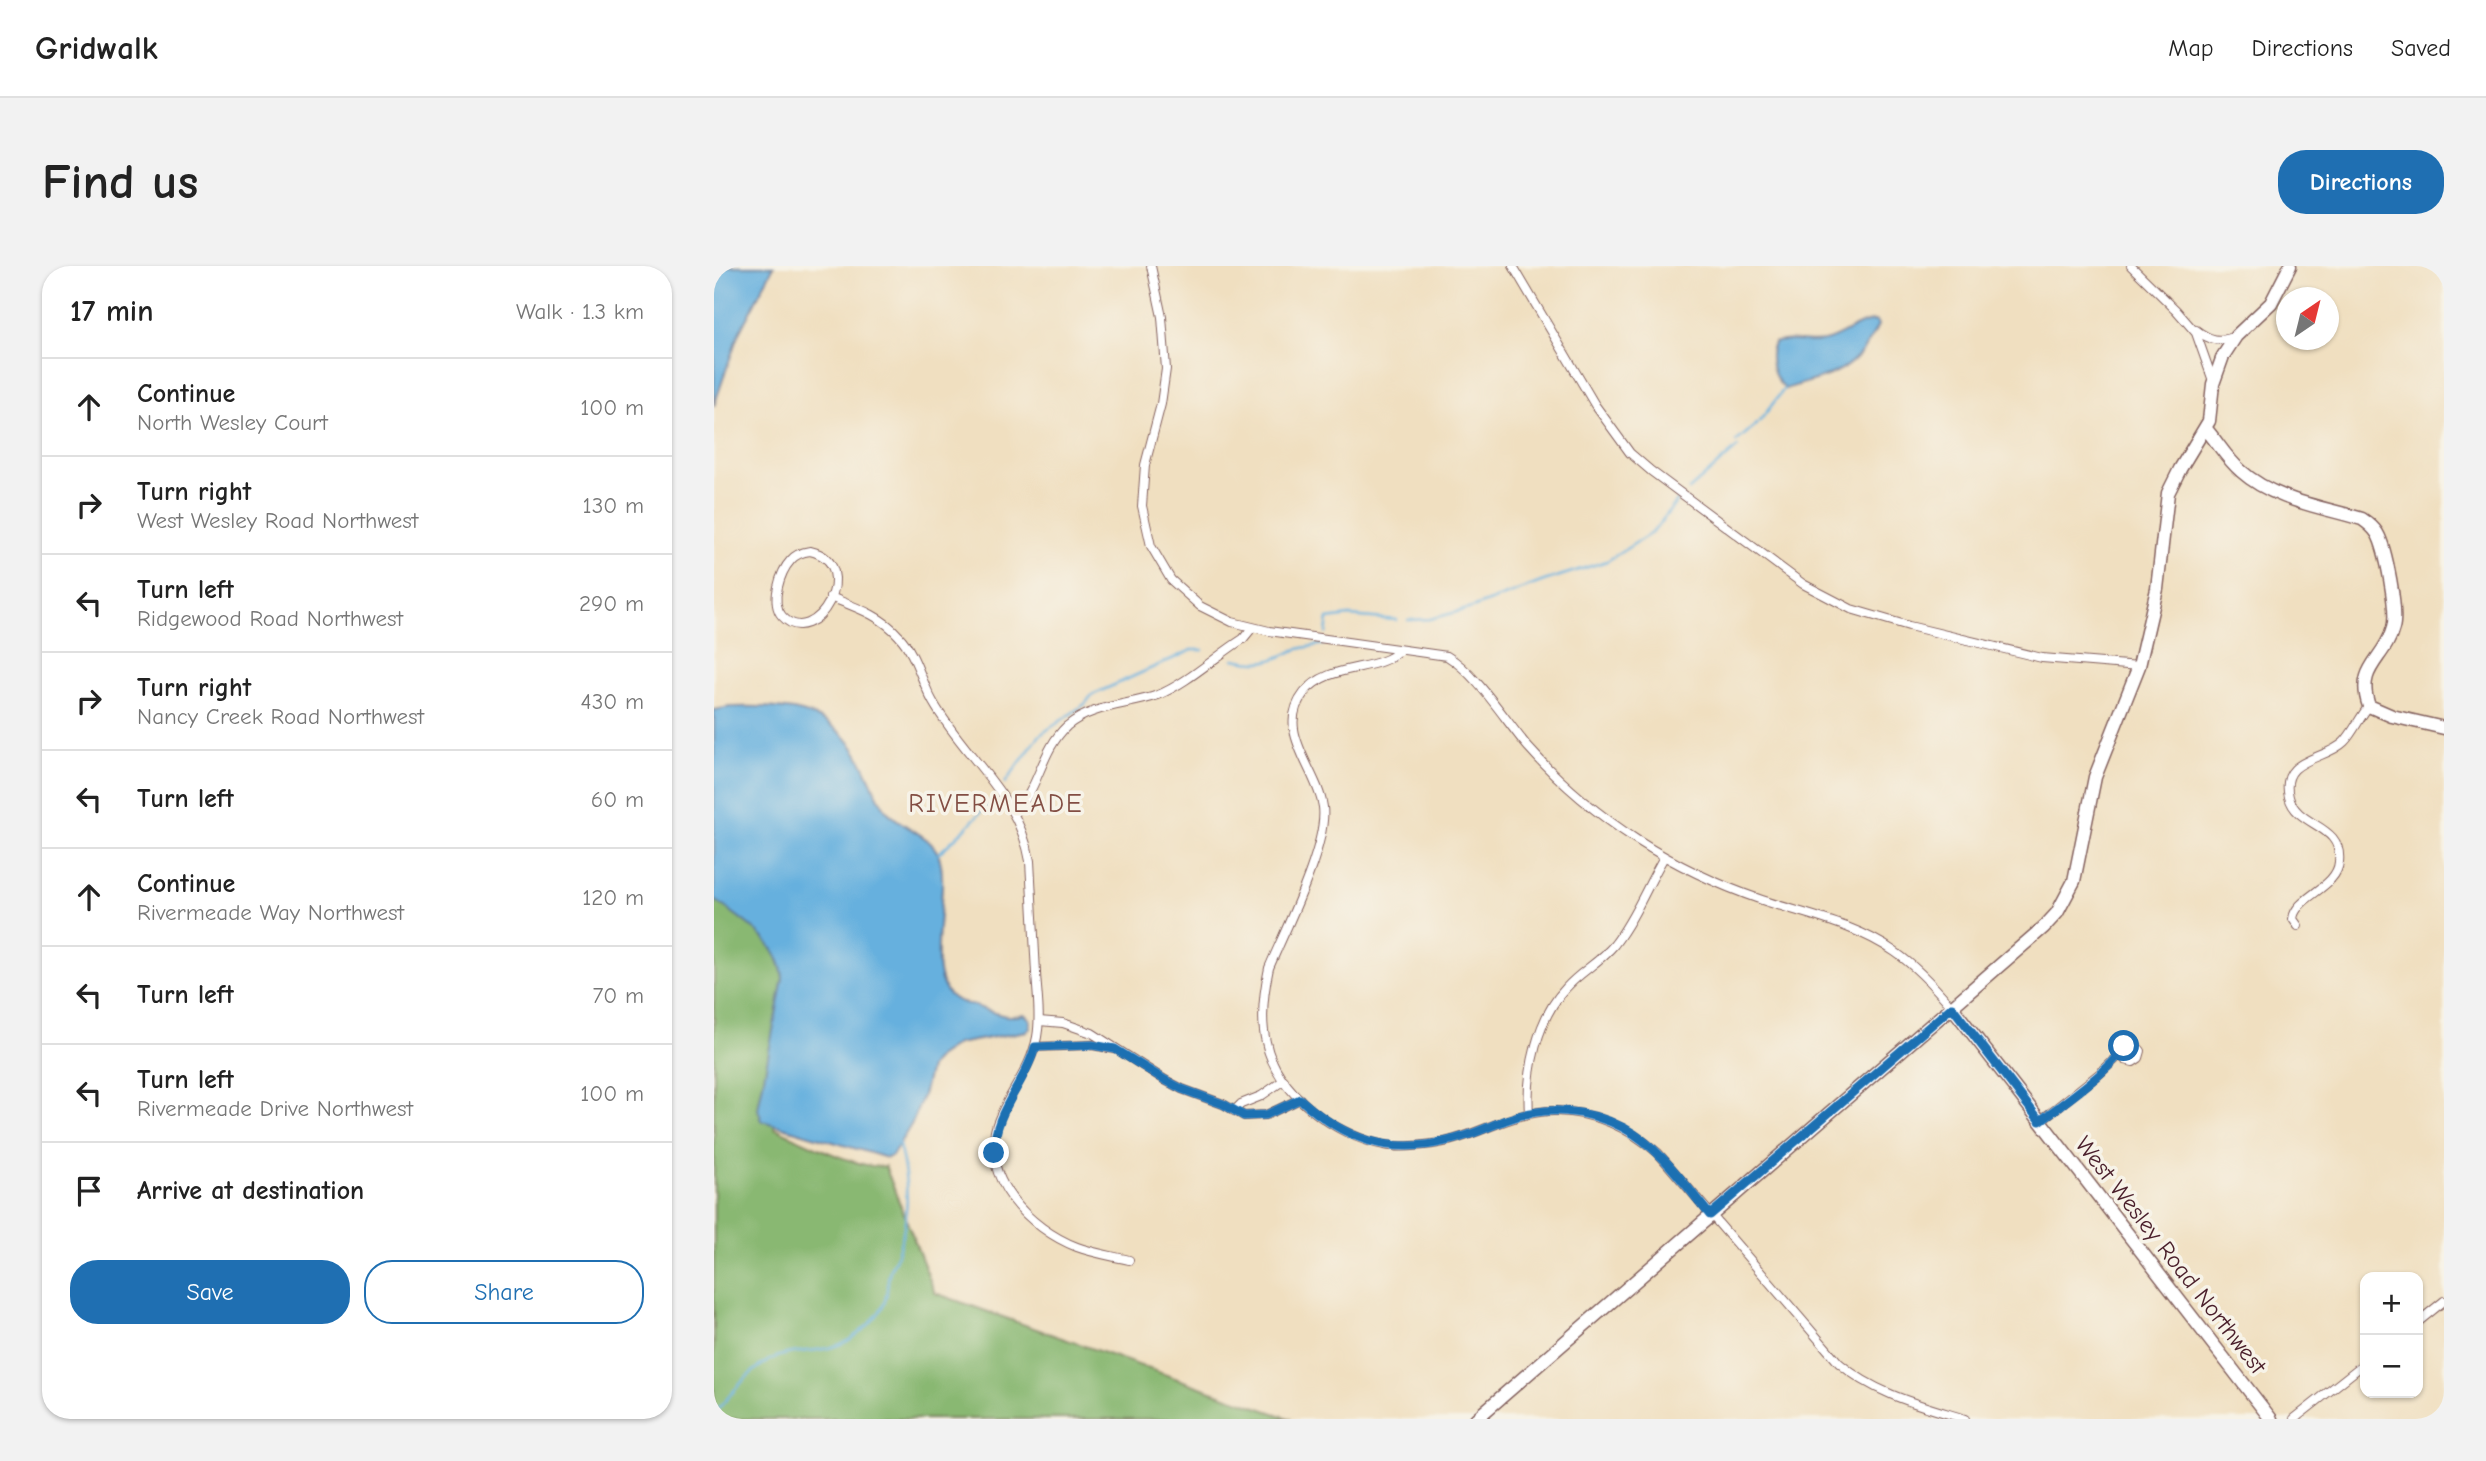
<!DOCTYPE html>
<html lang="en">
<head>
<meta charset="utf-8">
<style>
  body { margin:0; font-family:"Comic Neue",sans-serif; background:#f2f2f2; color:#222 }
  .controls { position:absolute; right:21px; bottom:21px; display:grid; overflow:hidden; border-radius:14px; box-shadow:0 2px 5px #0004 }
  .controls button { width:63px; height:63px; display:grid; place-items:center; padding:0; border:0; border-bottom:2px solid #e0e0e0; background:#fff; color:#222; font:35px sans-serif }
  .compass { position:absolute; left:1562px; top:21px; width:63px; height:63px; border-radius:50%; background:#fff; box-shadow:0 2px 5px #0004; rotate:35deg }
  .stop { position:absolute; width:21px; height:21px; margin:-16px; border:5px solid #1f6fb2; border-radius:50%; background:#fff }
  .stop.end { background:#1f6fb2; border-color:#fff; box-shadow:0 2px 7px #0008 }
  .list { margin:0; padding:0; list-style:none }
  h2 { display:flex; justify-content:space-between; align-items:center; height:91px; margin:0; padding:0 28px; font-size:30px }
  h2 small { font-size:23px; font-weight:400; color:#767676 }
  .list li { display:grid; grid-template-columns:46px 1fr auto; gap:21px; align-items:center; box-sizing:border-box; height:98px; padding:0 28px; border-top:2px solid #e0e0e0 }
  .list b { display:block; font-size:26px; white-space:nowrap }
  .list p { margin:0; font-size:23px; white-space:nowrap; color:#767676 }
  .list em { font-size:23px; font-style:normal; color:#767676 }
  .actions { display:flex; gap:14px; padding:21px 28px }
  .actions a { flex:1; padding:16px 0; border:2px solid #1f6fb2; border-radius:28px; text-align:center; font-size:24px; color:#1f6fb2 }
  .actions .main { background:#1f6fb2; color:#fff }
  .icon { flex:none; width:38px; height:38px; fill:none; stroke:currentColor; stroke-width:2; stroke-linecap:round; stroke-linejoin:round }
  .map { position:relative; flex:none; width:1730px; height:1153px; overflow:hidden; border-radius:28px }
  header { display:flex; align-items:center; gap:42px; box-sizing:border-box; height:98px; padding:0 35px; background:#fff; border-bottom:2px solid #e0e0e0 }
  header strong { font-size:33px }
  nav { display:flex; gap:38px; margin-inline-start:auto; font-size:24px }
  .intro { display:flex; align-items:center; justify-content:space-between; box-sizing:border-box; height:168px; padding:0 42px }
  h1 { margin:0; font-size:49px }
  .button { padding:18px 32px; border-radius:28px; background:#1f6fb2; color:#fff; font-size:24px; font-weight:700 }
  main { display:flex; gap:42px; padding:0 42px }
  aside { flex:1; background:#fff; border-radius:28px; box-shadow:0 2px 5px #0004 }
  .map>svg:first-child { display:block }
</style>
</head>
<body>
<header>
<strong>Gridwalk</strong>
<nav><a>Map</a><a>Directions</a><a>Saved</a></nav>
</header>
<div class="intro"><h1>Find us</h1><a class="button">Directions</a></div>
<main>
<aside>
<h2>17 min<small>Walk · 1.3 km</small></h2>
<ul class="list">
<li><svg class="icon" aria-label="ahead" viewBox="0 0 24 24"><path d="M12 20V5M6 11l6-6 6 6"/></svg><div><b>Continue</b><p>North Wesley Court</p></div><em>100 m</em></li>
<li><svg class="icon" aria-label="right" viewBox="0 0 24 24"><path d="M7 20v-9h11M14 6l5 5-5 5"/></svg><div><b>Turn right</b><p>West Wesley Road Northwest</p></div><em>130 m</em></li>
<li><svg class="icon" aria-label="left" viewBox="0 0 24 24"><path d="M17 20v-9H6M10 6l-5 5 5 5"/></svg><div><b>Turn left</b><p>Ridgewood Road Northwest</p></div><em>290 m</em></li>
<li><svg class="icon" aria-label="right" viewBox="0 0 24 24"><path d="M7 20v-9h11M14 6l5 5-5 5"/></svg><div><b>Turn right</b><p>Nancy Creek Road Northwest</p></div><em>430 m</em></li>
<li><svg class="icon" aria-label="left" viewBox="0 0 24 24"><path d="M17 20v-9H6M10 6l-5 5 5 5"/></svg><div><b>Turn left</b></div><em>60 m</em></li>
<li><svg class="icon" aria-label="ahead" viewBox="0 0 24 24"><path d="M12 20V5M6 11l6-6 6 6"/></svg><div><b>Continue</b><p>Rivermeade Way Northwest</p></div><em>120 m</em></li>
<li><svg class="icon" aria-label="left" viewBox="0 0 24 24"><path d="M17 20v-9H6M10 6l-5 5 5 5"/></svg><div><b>Turn left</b></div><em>70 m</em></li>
<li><svg class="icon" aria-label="left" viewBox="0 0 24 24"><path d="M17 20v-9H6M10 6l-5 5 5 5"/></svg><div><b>Turn left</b><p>Rivermeade Drive Northwest</p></div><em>100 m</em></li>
<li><svg class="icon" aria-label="arrive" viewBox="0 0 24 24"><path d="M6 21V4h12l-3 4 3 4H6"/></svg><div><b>Arrive at destination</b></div></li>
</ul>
<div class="actions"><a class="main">Save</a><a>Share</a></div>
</aside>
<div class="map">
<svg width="1730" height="1153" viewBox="0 0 1730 1153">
  <rect width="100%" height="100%" fill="#f7f3e8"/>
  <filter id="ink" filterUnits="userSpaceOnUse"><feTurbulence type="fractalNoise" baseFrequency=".0143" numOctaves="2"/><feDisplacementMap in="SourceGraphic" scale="14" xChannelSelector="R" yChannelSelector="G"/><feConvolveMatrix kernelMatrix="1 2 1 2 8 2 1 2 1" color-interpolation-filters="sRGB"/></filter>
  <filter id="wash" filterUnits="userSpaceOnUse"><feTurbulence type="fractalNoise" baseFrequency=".00686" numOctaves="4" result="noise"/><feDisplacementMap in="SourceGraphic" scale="28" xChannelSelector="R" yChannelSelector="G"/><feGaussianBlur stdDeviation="1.57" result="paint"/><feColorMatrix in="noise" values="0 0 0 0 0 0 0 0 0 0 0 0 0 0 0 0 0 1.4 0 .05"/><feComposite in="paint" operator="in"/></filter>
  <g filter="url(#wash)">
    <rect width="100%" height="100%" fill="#f0dfc0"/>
    <!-- forest -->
    <path fill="#89b872" stroke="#6a6c4e" stroke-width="2" d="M0,616L50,667L74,701L59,772L61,862C85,873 147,905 171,900L221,1027L577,1153H0Z"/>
    <!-- water -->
    <g fill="#66b0de" stroke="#586884" stroke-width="2">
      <polygon points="0,0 60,0 24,69 0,140"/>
      <path d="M1162,55L1164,59C1141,107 1119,108 1071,123C1059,113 1053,91 1060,77C1076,71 1094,78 1110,75C1128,71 1144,55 1162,55Z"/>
      <path d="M16,441C67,440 114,440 143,487C154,505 160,527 172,544C187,562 215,567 224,588C239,621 206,708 239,732C246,737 256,738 264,741C279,746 294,754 310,748L316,753V762L313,765L243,778L225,790L216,801L210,826L198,857L178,890L173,892L48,855L44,843L69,712C65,673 28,655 0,633V444Z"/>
    </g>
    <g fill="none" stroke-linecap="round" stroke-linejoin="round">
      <!-- stream -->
      <g stroke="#66b0de" stroke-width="2.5">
        <polyline points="1022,176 1045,156 1070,123"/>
        <polyline points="975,224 1024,181"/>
        <polyline points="694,354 716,353 758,342 830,315 893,295 939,266 964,234"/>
        <polyline points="612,367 614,353 635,350 683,354"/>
        <path d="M520,393C549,399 556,396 581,384C590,381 601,380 610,378"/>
        <polyline points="291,517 326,469 371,438 378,429 478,384 489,384"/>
        <polyline points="224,588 251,563 280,532"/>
        <path d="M0,1148C19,1126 43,1093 73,1088C94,1084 117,1085 135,1074C148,1066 166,1050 171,1035C174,1025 173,1013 176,1004C177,1000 180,997 181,994C196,953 196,921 185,879"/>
      </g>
    </g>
  </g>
  <g filter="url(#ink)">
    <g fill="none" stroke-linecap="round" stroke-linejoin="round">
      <!-- street casing -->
      <g stroke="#84625f" stroke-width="10">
        <g id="street">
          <path d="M437,0L448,51L452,103L447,138L431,199L428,240L437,280L457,314L486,340L518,356L555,365L733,390C763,408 791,454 814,481C846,517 883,548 923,574C962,599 1004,619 1048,634C1093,649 1141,658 1181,686C1203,701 1221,721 1238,741"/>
          <polyline points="799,0 881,139 916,187 937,205 1089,318 1137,343 1195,360 1328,392 1425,400"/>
          <polyline points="1417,0 1462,44 1482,67 1499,115"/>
          <path d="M1482,64C1495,74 1506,77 1522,70"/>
          <path d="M96,285C152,297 101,387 68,350C56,336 66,306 77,294C82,288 89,286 96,285Z"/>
          <path d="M116,331C141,341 167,349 185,370C202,388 207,415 219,436C250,491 305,529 316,595C318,632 320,670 322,707C323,728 327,750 323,771C317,804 294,827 283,858C265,912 316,963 363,981C379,987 398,990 415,994"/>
          <path d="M686,384C665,407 614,396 590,427C560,465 603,502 609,541C614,579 571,664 555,702C550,725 546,752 552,776C562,826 622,871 671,879C686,882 704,880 719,878C762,872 798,844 842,845C882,846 914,861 944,887L1125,1097C1161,1128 1206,1139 1251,1153"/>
          <path d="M301,547C325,523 327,484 353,460C379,438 414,440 444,429C472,418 502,390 529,373L538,362"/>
          <path d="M1584,660L1579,653C1581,631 1623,622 1625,596C1629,557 1583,562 1575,531C1565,491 1611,495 1630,476C1639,467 1645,452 1655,440"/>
          <polyline points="325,755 349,757 378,767 451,814 468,823 509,838 530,850 552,849 586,833"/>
          <polyline points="321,781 378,779 401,783"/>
          <polyline points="520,845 527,838 547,830 570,814"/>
          <path d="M815,847C812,807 823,752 852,722C866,706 886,696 900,679C921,652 933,620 950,591"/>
          <polyline points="1326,855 1385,808 1408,787 1413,778 1420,777 1427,785 1425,792 1419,796 1411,794 1408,787"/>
          <polyline points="1704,1056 1730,1035"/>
          <polyline points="1580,1153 1651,1097"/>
        </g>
      </g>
      <!-- secondary casing -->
      <g stroke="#84625f" stroke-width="15">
        <g id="secondary">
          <path d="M1492,163C1504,177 1513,193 1527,205C1559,234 1608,241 1648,253C1654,257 1659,261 1663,267C1672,282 1684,346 1679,362C1671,394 1641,401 1655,440L1678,450L1730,462"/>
          <polyline points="1238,741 1557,1153"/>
          <polyline points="762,1153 1330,661 1343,647 1360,615 1381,511 1425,400 1443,323 1454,227 1466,203 1495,155 1499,118 1509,90 1522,70 1557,37 1576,0"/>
        </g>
      </g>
      <!-- street -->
      <use href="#street" stroke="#fff" stroke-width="8"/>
      <!-- secondary -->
      <use href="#secondary" stroke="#fff" stroke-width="12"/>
    </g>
  </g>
  <g fill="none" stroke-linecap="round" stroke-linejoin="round" filter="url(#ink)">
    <!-- route -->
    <path stroke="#1f6fb2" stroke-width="9" d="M280,887C280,844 310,821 321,781L378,779L401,783L451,814L468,823L509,838L530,850L552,849L586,833C631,874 676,890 737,874C756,870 774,861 792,854C831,839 874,843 910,862C946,881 971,919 996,949L1238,741L1326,855C1346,839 1402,801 1410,780"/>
  </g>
  <g text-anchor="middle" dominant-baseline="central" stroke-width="7" stroke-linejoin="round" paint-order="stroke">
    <!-- street labels -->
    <g font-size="24" fill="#4a1f2b" stroke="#f7f3e8">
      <text transform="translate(1457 989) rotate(52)">West Wesley Road Northwest</text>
    </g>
    <!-- neighbourhood labels -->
    <g font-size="26" letter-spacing="2" fill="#834e44" stroke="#f7f3e8">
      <text x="282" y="538">RIVERMEADE</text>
    </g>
  </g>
</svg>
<div class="controls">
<button>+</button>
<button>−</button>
</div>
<svg class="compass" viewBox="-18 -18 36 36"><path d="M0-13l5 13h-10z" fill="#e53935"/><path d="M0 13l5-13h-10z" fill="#767676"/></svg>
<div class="stop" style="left:1410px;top:780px"></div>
<div class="stop end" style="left:280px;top:887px"></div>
</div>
</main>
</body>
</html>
